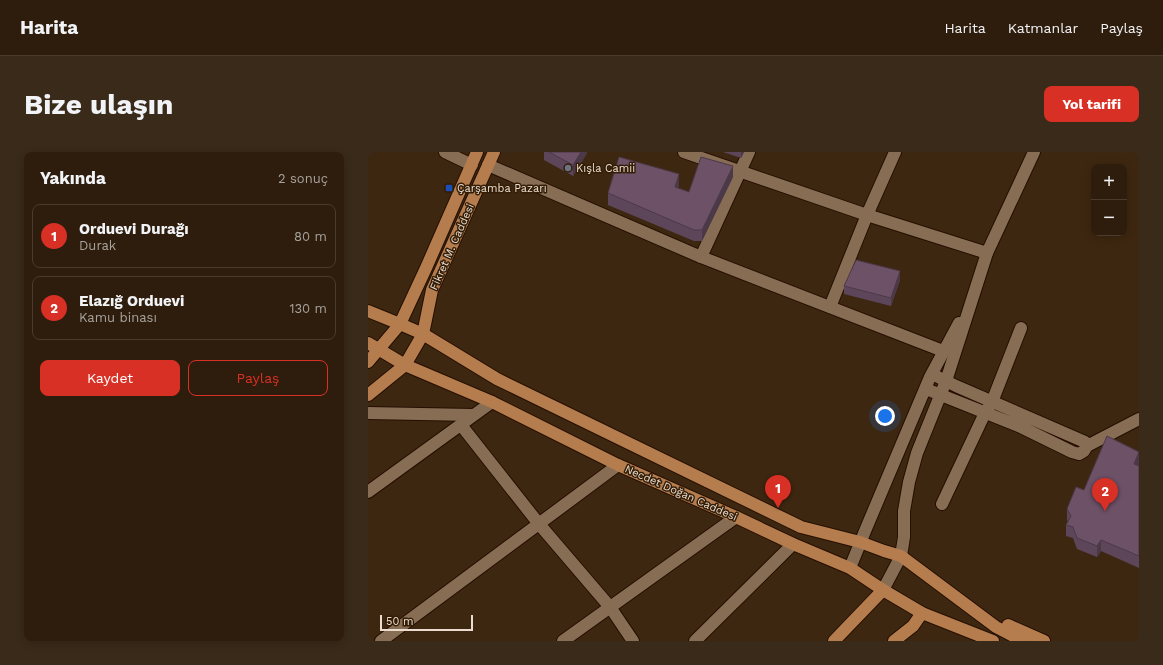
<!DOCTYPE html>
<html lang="tr">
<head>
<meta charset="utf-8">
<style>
  body { margin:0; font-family:"Work Sans",sans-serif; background:#3a2a1a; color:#f1f3f6 }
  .controls { position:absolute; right:12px; top:12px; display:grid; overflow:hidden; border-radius:8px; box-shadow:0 2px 10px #0003 }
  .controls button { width:36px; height:36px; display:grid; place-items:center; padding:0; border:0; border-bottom:1px solid #493b2d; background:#2e1d0c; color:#f1f3f6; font:20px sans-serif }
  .scale { position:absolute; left:12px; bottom:10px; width:93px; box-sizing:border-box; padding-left:4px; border:2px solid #ebdcce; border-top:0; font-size:11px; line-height:14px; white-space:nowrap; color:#ebdcce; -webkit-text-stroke:3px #331d06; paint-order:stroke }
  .you { position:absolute; left:517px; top:264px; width:14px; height:14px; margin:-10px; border:3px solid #fff; border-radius:50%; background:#1a73e8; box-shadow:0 0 0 6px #1a73e833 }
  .badge { display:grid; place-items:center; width:26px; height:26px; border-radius:50%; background:#d93025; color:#fff; font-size:13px; font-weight:700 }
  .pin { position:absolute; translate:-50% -33px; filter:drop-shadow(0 1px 2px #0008) }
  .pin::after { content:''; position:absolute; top:21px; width:14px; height:12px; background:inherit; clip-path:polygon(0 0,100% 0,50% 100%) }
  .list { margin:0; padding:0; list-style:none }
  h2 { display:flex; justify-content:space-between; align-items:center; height:52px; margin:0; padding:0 16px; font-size:17px }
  h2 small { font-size:13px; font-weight:400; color:#a7a29d }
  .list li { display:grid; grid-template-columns:26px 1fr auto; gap:12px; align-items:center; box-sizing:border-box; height:64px; margin:0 8px 8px; padding:0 8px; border:1px solid #493b2d; border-radius:8px }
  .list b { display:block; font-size:15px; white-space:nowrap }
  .list p { margin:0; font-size:13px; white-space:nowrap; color:#a7a29d }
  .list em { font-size:13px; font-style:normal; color:#a7a29d }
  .actions { display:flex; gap:8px; padding:12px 16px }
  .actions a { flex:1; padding:9px 0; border:1px solid #d93025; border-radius:8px; text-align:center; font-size:14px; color:#d93025 }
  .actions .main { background:#d93025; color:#fff }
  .map { position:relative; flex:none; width:771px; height:489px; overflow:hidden; border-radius:8px }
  header { display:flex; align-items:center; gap:24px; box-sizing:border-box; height:56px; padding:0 20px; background:#2e1d0c; border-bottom:1px solid #493b2d }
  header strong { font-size:19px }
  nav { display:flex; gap:22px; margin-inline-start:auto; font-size:14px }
  .intro { display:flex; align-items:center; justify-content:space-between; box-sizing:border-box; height:96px; padding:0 24px }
  h1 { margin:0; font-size:28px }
  .button { padding:10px 18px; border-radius:8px; background:#d93025; color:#fff; font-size:14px; font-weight:700 }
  main { display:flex; gap:24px; padding:0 24px }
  aside { flex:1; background:#2e1d0c; border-radius:8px; box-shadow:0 2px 10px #0003 }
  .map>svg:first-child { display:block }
</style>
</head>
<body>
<header>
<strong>Harita</strong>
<nav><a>Harita</a><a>Katmanlar</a><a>Paylaş</a></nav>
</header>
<div class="intro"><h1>Bize ulaşın</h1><a class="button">Yol tarifi</a></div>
<main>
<aside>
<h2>Yakında<small>2 sonuç</small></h2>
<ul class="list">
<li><span class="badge">1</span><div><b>Orduevi Durağı</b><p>Durak</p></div><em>80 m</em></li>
<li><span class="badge">2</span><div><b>Elazığ Orduevi</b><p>Kamu binası</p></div><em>130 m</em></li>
</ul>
<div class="actions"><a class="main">Kaydet</a><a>Paylaş</a></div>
</aside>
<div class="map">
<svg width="771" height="489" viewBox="0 0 771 489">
  <rect width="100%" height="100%" fill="#3e2710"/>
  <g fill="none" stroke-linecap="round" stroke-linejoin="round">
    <!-- minor casing -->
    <g stroke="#240f00" stroke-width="14">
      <g id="minor">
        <polyline points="77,0 104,13"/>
        <polyline points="316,0 499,63 619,101"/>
        <polyline points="120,13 333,105 575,199"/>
        <polyline points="333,105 381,0"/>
        <polyline points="462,155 499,63 527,0"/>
        <polyline points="558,237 653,275 704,300 711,302 716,299 719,294 717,290 588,234 564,222"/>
        <polyline points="0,261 105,263"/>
        <polyline points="93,273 171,372 242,455 265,489"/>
        <polyline points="719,294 771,267"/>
        <polyline points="0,340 124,250"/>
        <polyline points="574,352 617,261 624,250 653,176"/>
        <polyline points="482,416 497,379 562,225 591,171"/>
        <polyline points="515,438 533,404 536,385 536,359 541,330 549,301 578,229 619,101 666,0"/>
        <polyline points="13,489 250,313"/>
        <polyline points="195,489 368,365"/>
        <polyline points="327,489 425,392"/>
      </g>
    </g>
    <!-- major casing -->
    <g stroke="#240f00" stroke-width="14">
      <g id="major">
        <polyline points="0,159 32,172 55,182 129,227 433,375 492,390 516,399 533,404 628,475 655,489"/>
        <polyline points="0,191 37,213 124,250 250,313 368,365 425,392 482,416 515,438 554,461 625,489"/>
        <polyline points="0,210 32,172 58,116 109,0"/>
        <polyline points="0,243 37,213 55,182 64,138 126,0"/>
        <polyline points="640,473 676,489"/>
        <polyline points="466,489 515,438"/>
        <polyline points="526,489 545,474 554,461"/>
      </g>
    </g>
    <!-- minor -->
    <use href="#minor" stroke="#886d55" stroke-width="12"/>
    <!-- major -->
    <use href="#major" stroke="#b57c4e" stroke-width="12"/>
  </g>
  <!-- wall -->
  <g fill="#5d4659">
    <polygon points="176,0 219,0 219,1 205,24 176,8"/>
    <polygon points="355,0 376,0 373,6"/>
    <polygon points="365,25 334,89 326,89 240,53 240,41 311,33 310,36 321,40"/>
    <polygon points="532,128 523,154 476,142 476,134"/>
    <polygon points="770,314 771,314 771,416 733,399 729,405 709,397 705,386 698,384 698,373 700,370 699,368 699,357 716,338"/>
  </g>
  <!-- shaded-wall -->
  <g fill="#4c3948">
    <polygon points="213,0 219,0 219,1 205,24 205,13"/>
    <polygon points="373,0 376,0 373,6"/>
    <polygon points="365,14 365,25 334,89 334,78"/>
    <polygon points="311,22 311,33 307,46 307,35"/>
    <polygon points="532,119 532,128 523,154 523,146"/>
    <polygon points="771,301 771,312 766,323 766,312"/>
    <polygon points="733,388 733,399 729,405 729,394"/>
  </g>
  <!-- building -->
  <g fill="#6c5167" stroke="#4c3948">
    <polygon points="181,0 213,0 205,13"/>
    <polygon points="251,5 311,22 307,35 321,40 333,5 365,14 334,78 326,78 240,41"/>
    <polygon points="488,108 532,119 523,146 476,134"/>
    <polygon points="739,284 771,300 766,312 771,314 771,404 733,388 729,394 709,386 705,375 698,373 703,364 699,357 708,335 716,338"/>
  </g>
  <!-- markers -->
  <circle fill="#6b7280" stroke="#331d06" stroke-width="1.5" cx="200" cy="16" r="4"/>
  <rect fill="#1a4fb4" stroke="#331d06" stroke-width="1.5" x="77" y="32" width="8" height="8" rx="2"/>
  <g text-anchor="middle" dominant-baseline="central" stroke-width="3" stroke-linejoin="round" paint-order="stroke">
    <!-- poi labels -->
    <g font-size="11" fill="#ebdcce" stroke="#331d06" text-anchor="start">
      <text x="208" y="16">Kışla Camii</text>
      <text x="89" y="36">Çarşamba Pazarı</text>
    </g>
    <!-- street labels -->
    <g font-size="11" fill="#ebdcce" stroke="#331d06">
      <text transform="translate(84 95) rotate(-66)">Fikret M. Caddesi</text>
      <text transform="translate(313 341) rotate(24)">Necdet Doğan Caddesi</text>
    </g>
  </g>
</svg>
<div class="controls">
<button>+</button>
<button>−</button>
</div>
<div class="scale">50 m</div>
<div class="you"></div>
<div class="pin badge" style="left:410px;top:356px">1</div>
<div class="pin badge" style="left:737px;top:359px">2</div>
</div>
</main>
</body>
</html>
